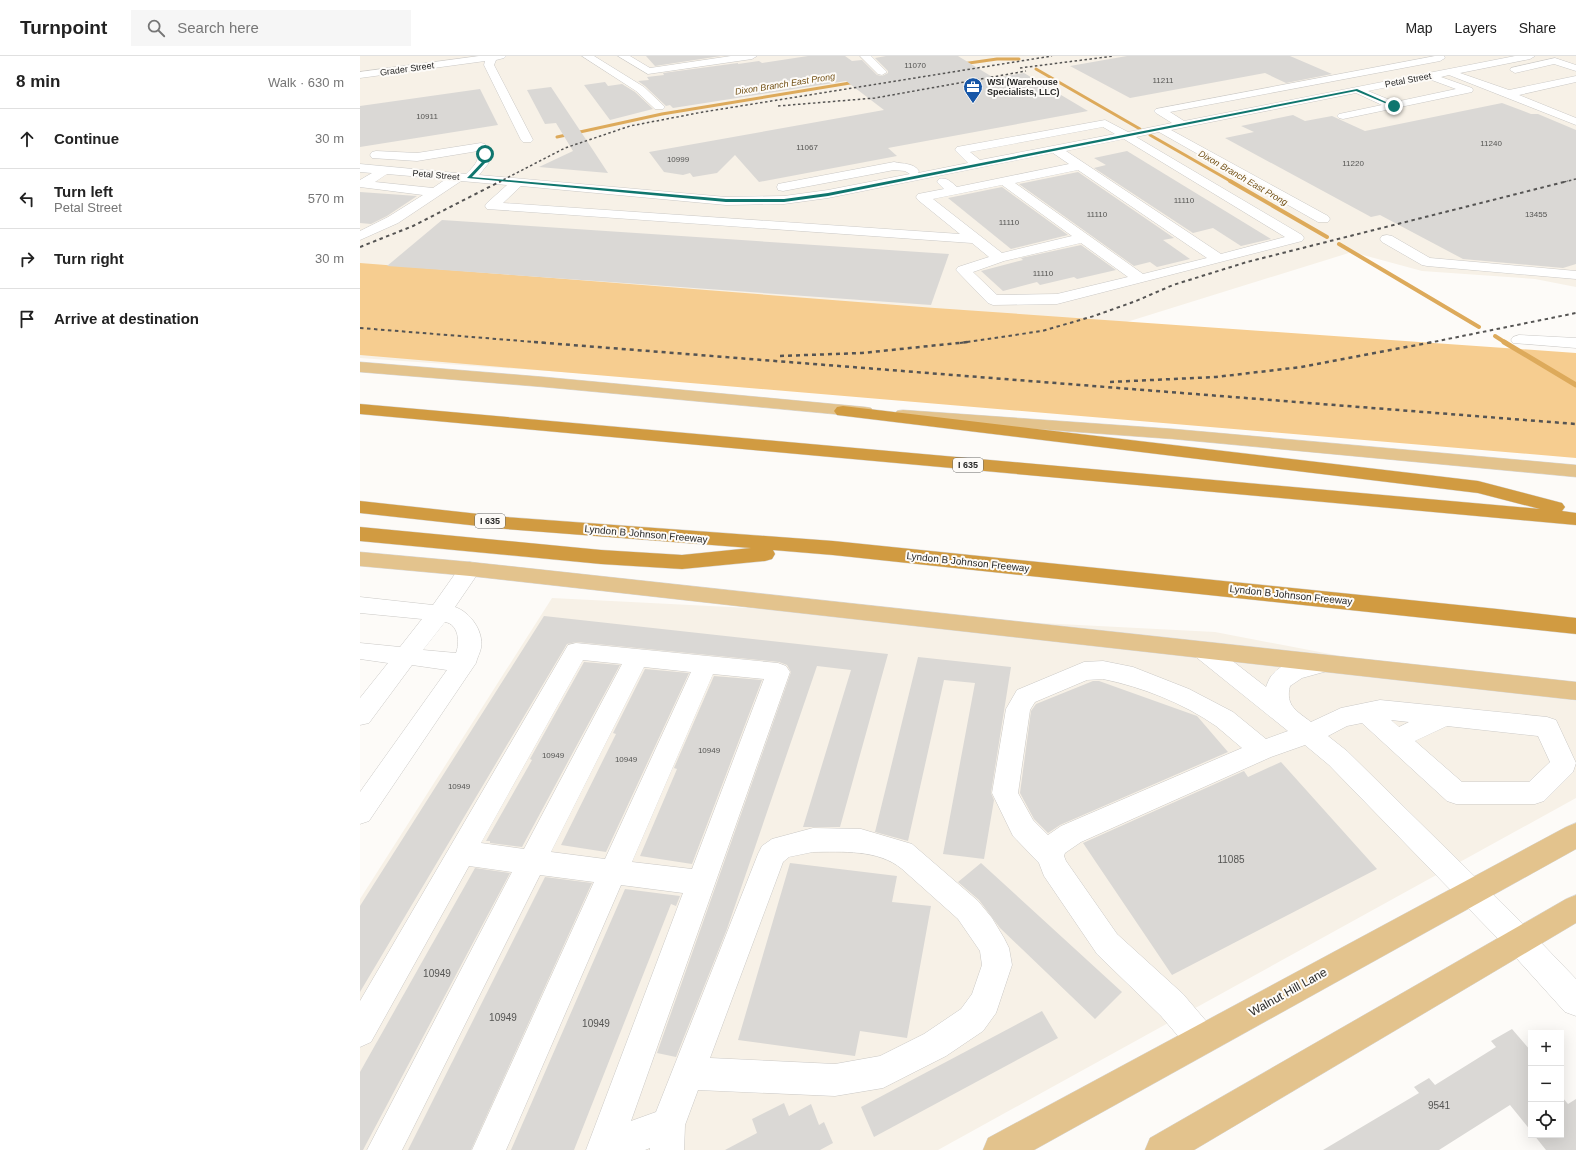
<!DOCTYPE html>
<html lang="en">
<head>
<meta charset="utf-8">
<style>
  body { margin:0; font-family:Helvetica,sans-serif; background:#f6f6f6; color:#222 }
  .controls { position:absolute; right:12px; bottom:12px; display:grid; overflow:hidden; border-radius:0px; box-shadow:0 4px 16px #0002 }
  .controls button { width:36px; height:36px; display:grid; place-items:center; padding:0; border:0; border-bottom:1px solid #e0e0e0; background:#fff; color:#222; font:20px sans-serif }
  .stop { position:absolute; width:12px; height:12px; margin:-9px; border:3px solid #0f766e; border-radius:50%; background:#fff }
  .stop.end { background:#0f766e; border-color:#fff; box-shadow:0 1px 4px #0008 }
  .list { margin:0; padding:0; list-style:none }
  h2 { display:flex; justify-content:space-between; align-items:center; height:52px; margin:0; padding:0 16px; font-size:17px }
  h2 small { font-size:13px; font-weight:400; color:#767676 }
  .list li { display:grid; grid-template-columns:26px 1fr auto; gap:12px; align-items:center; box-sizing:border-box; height:60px; padding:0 16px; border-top:1px solid #e0e0e0 }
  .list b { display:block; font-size:15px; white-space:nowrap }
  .list p { margin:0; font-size:13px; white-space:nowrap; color:#767676 }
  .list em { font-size:13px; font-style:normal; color:#767676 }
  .icon { flex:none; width:22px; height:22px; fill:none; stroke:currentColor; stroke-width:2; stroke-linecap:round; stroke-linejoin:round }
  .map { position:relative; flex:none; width:1216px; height:1094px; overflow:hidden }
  header { display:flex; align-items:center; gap:24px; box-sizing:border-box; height:56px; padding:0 20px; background:#fff; border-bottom:1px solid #e0e0e0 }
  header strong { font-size:19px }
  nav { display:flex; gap:22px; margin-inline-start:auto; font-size:14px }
  .search { width:280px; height:36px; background:#f6f6f6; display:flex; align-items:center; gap:10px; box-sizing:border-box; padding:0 14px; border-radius:0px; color:#767676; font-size:15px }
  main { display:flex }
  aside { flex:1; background:#fff }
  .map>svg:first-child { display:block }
</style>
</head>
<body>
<header>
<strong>Turnpoint</strong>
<div class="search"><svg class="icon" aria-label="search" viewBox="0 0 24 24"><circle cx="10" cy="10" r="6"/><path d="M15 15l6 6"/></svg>Search here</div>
<nav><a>Map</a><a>Layers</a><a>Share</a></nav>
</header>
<main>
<aside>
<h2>8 min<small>Walk · 630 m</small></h2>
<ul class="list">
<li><svg class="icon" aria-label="ahead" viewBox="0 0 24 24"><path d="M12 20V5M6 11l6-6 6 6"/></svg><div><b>Continue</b></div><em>30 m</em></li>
<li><svg class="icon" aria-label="left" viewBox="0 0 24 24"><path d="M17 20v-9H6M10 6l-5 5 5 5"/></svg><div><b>Turn left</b><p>Petal Street</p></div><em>570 m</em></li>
<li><svg class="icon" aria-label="right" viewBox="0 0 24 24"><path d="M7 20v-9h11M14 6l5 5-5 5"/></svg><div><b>Turn right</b></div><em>30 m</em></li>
<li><svg class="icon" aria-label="arrive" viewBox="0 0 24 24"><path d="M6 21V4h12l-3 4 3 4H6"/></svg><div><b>Arrive at destination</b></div></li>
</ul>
</aside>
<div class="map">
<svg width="1216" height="1094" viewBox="0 0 1216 1094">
  <rect width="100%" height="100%" fill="#fdfbf8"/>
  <!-- built -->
  <g fill="#f7f1e7">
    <polygon points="0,0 1216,0 1216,231 1175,223 1062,215 992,196 532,339 0,302"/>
    <polygon points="192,542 855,576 1216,645 1216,742 578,1094 0,1094 0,843"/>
  </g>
  <!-- green -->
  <polygon fill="#f6cd90" points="0,207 575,252 1216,297 1216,402 0,299"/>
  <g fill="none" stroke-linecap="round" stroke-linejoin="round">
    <!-- stream-far2 -->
    <g stroke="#ddaa5b" stroke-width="3">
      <polyline points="602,8 637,3 659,3"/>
      <polyline points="676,13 780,73"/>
      <polyline points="790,79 872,126"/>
      <polyline points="197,81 302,58 496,26"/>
    </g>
    <!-- stream-far1 -->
    <g stroke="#ddaa5b" stroke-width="4">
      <polyline points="870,125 967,181"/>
      <polyline points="979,188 1119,271"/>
      <polyline points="1135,280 1146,287"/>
    </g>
    <!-- stream -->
    <polyline stroke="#ddaa5b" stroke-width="5" points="1144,286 1216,329"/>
  </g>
  <!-- building -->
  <g fill="#dad8d5">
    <polygon points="286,0 361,0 295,10"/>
    <polygon points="448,0 485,0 492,5 502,4 517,19 522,20 528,17 528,15 515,2 526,0 598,0 634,22 664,17 728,55 528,92 537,100 399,126 375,99 357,117 333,121 330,117 323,119 304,116 289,96 524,54 486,25 313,52 310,49 306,50 285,30 278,25 289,24 287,21 304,19 303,17 378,7 378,8 399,5 402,7"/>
    <polygon points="767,0 930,0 972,18 926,27 905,17 770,42 710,10"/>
    <polygon points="245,26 248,30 262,28 275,36 293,53 250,64 224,29"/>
    <polygon points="191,31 227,85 248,117 179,111 213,95 196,67 185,68 167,34"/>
    <polygon points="120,33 138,69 0,91 0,50"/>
    <polygon points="1142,47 1171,58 1178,58 1216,74 1216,208 1203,212 1103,203 1020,159 1011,161 865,82 894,76 881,70 933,59 945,65 972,60 1005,75"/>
    <polygon points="767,95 911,183 881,190 853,172 833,177 734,112 746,109 734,102"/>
    <polygon points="718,116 814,182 803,184 830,203 797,211 790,206 774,210 659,128"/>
    <polygon points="642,131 708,179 651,193 588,142"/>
    <polygon points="0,136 57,140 27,160 11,168 0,167"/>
    <polygon points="82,164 589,198 571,249 27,210"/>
    <polygon points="721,189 756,214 717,223 714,221 680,229 677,226 643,235 621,215 663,204 661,202"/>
    <polygon points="184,560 528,598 480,771 443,771 491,614 457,610 367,873 316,1001 297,997 431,616 427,609 419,606 216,586 207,588 0,936 0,850"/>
    <polygon points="558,601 651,611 631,737 634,744 624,803 583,798 615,627 584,624 548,785 515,776"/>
    <polygon points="224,606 260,609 162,791 130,787 130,785 126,785 172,704 170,703"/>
    <polygon points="285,613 329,617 246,796 201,789 256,678 253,677"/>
    <polygon points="354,620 402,624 332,808 280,800 317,713 314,712"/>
    <polygon points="733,625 739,625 837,660 868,696 700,769 688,777 674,763 660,737 671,655 676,648"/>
    <polygon points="921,706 1017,813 812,919 723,787 884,715 888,721"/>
    <polygon points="430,807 537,820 532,846 571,850 547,982 500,975 495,1000 378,984"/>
    <polygon points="621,807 762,936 735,963 640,872 619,844 598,826"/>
    <polygon points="115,812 150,817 3,1094 0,1094 0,1016"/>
    <polygon points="185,821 232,827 111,1094 48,1094"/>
    <polygon points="265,833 320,840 316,850 311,848 214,1094 151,1094"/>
    <polygon points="682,955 698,982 514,1081 501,1051"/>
    <polygon points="1152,973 1171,995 1171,1075 1150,1049 1079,1094 963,1094 1059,1037 1054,1031 1069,1022 1075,1029 1136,991 1131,985"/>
    <polygon points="1201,1040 1208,1048 1216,1043 1216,1094 1186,1094 1174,1079 1201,1079"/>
    <polygon points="424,1047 429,1060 451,1048 459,1069 464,1066 473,1087 460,1094 365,1094 397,1077 392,1063"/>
  </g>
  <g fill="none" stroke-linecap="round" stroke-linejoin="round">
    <!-- minor casing -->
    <g stroke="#cbc9c6" stroke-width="1">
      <g id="minor">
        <polygon points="119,0 146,0 144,2 136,4 134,9 173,84 171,86 163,86 161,84 124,9 125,5 0,22 0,16"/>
        <polygon points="222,0 234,0 284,31 305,51 303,53 295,53 276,35"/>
        <polygon points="258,0 270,0 290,12 371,0 397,0 392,3 288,18"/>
        <polygon points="500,0 511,0 527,16 522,19 518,18"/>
        <path d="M1075,0H1084L1085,2L1080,5L810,56L824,65L1155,0H1175L1170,3L1100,17L1149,34L1216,20V26L1159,39L1216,62V69L1089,19L1081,21L1112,32L1113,34L1112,36L983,63L979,62L977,60L979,58L1022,49L996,37L811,74L968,160L970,163L968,166H958L799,76L776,81L942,179L944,182L942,185L697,248L633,249L628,247L596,214L598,211L629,201L612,187L127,153L125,150L127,147L147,129L101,125L38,167L0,184V175L28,161L63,139L0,131V124L12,117L0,116V108L106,118C113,111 120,105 118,95L57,105L12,102L10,99L12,96L16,95L57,97L121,87L125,88L131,100L128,108L119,119L366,141L424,140L468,134L550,118L545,115L534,114L423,135L418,134L417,131L418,128L534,106C543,108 554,107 559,115L558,117L608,107L595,94L597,91L745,64L768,76L812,67L796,57L794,55L796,53ZM1069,23L1096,33L1035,46L1008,35ZM743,71L755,78L620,104L610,96ZM764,83L925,181L861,198L706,95ZM693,97L709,108L597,131C591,126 587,121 579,123L577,126L584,133L558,138L556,141L558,144L600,178L143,147L161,130L366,149L424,148L468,142ZM718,114L847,202L783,218L655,127ZM27,118L86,123L73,132L15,126ZM642,129L712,180L642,197L573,143ZM721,187L768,221L697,238L637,239L613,216L644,205Z"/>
        <polygon points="1195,2 1216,9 1216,15 1194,8 1155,17 1150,14 1151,12"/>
        <polygon points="1027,179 1032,180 1070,202 1216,215 1216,223 1067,210 1062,209 1022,186 1020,183 1022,180"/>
        <polygon points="1159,279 1216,282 1216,292 1153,287 1151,284 1153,281"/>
        <path d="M110,506L118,508L121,513L95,551C110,556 124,575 121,592C120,597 117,602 116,607L9,765L0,768V736L87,614L52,609L9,667L0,669V642L28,607L0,603V587L40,591L62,563L0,557V541L73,549L102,508ZM85,566C99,568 100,587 96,597L63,594Z"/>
        <path d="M216,587L418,607L426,610L430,616L271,1065L296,1056L398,798L402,790L412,783L453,772L501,773L552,788L618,845L632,862L644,882L649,892L652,909L636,957L623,975L586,1000L523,1032L475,1040L338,1034L325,1069L324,1094H290V1092L285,1094H226L323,837L261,829L146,1094H112L234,826L180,819L42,1094H7L152,816L109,810L11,986L0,991V945L208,589ZM223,604L262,608L164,793L121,787ZM284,611L331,616L245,803L191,796ZM353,618L404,623L332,813L272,806ZM453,796C482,796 518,793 542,813L598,863L620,895L622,909L612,938L601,953L564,978L520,1000L475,1008L350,1002L423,806L429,801Z"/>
        <path d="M844,587L852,589L906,631C908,626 910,620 914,617C924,605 957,598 971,602L975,608L971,614L942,622L930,630C925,650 937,655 951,666L981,652L1020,644L1187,661L1196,664L1216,707L1213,716L1184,745L1175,748H1096L1087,745L1002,667L987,670L968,680L987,695L1169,874L1216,923V960L1205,956L1149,894L969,709L945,689L911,701L721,786L705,797L704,800L706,805L757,878L823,938L852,972L857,983L852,994L841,999L830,994L801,960L737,898L684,820L679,807L653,780L632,737L646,653L657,634L724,606L743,605L773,611L829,633L873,656L906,683L928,675L836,601L832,595L836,589ZM743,623C782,631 823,647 856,670C865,677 873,685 882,692L701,770L688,779L673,764L658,737L670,654L675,646L727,624ZM1031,664L1049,666L1039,671ZM1087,670L1178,680L1190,706L1169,726H1102L1055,685Z"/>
      </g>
    </g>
    <!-- major casing -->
    <g stroke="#d8d8d8" stroke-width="1">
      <g id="major">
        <polygon points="0,306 184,321 505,351 511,352 514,356 511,360 505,361 184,331 0,316"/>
        <polygon points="543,354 813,373 1216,409 1216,421 813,383 537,363 534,359 537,355"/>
        <polygon points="0,496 110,506 1216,626 1216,644 110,520 0,510"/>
        <polygon points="1216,767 1216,793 674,1094 623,1094 628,1082 1206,771"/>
        <polygon points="1216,839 1216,867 834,1094 785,1094 790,1082 1206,843"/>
      </g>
    </g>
    <!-- highway casing -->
    <g stroke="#d8d8d8" stroke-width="1">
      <g id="highway">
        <polygon points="0,348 1180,453 1118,437 477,359 474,355 477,351 483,350 1118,425 1202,447 1205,451 1202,455 1216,457 1216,469 0,358"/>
        <polygon points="0,445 146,461 473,485 1137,553 1216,562 1216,578 473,499 413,494 415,498 412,503 405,505 322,513 241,508 0,485 0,471 241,494 322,499 391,492 146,473 0,457"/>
      </g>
    </g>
    <!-- minor -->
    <use href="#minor" fill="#fff" fill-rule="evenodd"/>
    <!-- major -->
    <use href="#major" fill="#e3c38d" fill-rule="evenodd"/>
    <!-- highway -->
    <use href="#highway" fill="#d19b41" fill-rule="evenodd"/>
    <!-- rail-far2 -->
    <g stroke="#555453" stroke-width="1.5" stroke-dasharray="2.5 2.5" stroke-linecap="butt">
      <polyline points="660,12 754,0"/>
      <polyline points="418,50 515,42 666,15"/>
      <polyline points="139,126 205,92 270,70 343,56 692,0"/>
      <polyline points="1204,126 1216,123"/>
    </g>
    <!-- rail-far1 -->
    <g stroke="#555453" stroke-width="2" stroke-dasharray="3.5 3.5" stroke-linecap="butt">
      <polyline points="0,191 53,170 141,125"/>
      <polyline points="0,272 187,287"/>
      <polyline points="600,287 682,275 734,260 776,245 813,229 887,206 1208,125"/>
      <polyline points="1068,287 1216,257"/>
    </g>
    <!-- rail -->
    <g stroke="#555453" stroke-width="2.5" stroke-dasharray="4 4" stroke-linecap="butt">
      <polyline points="174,286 1216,368"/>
      <polyline points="420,300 502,297 608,286"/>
      <polyline points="750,326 856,321 941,311 1073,286"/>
    </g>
  </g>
  <!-- route -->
  <polygon fill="#0f766e" points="997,33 1035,50 1032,50 996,35 468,140 424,146 366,146 107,122 123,105 123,98 125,97 127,98 126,106 112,121 366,143 424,143 468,137"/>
  <!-- icons -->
  <defs>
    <g id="office-pin" transform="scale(1)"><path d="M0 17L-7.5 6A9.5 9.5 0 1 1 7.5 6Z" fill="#1656a7" stroke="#fdfbf8"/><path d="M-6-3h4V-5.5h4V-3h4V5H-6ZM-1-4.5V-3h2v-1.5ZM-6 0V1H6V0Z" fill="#fff"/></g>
  </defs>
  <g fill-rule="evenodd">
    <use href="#office-pin" x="613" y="31"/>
  </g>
  <g text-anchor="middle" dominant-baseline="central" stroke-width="4" stroke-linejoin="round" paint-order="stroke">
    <!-- number labels -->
    <g font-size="8" fill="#555553">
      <text x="555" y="9">11070</text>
      <text x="803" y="24">11211</text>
      <text x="67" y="60">10911</text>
      <text x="1131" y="87">11240</text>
      <text x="447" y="91">11067</text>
      <text x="318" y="103">10999</text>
      <text x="993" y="107">11220</text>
      <text x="824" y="144">11110</text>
      <text x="737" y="158">11110</text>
      <text x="1176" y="158">13455</text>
      <text x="649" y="166">11110</text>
      <text x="683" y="217">11110</text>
      <text x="349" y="694">10949</text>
      <text x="193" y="699">10949</text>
      <text x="266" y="703">10949</text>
      <text x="99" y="730">10949</text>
    </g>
    <!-- far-street labels -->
    <g font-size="9" fill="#292928" stroke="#fdfbf8">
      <text transform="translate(47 13) rotate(-8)">Grader Street</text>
      <text transform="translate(1048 24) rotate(-11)">Petal Street</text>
      <text transform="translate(76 119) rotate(5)">Petal Street</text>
    </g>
    <!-- far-poi labels -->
    <g font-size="9" font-weight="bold" fill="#292928" stroke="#fdfbf8" text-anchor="start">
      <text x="627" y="26">WSI (Warehouse<tspan x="627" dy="10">Specialists, LLC)</tspan></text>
    </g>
    <!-- far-water labels -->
    <g font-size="9" font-style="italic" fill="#725014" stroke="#fdfbf8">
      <text transform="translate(425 28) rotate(-9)">Dixon Branch East Prong</text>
      <text transform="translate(883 122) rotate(30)">Dixon Branch East Prong</text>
    </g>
    <!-- shield labels -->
    <g fill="#fdfbf8" stroke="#696866" stroke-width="1">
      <rect x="593" y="402" width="30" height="14" rx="3"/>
      <rect x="115" y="458" width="30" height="14" rx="3"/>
    </g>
    <g font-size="9" font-weight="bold" fill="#292928">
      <text x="608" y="409">I 635</text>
      <text x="130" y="465">I 635</text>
    </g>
    <!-- street labels -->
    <g font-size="10" fill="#292928" stroke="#fdfbf8">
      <text transform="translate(286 478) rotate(5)">Lyndon B Johnson Freeway</text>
      <text transform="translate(608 506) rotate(6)">Lyndon B Johnson Freeway</text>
      <text transform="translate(931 539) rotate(6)">Lyndon B Johnson Freeway</text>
    </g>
    <!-- near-number labels -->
    <g font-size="10" fill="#555553">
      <text x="871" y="803">11085</text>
      <text x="77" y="917">10949</text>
      <text x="143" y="961">10949</text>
      <text x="236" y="967">10949</text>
      <text x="1079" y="1049">9541</text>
    </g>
    <!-- near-street labels -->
    <g font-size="12" fill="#292928" stroke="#fdfbf8">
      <text transform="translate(928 936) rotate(-29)">Walnut Hill Lane</text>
    </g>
  </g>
</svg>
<div class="controls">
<button>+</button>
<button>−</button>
<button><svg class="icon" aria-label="locate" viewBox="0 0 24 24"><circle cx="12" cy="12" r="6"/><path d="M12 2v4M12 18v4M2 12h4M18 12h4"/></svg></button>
</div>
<div class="stop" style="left:125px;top:98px"></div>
<div class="stop end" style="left:1034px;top:50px"></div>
</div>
</main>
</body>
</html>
